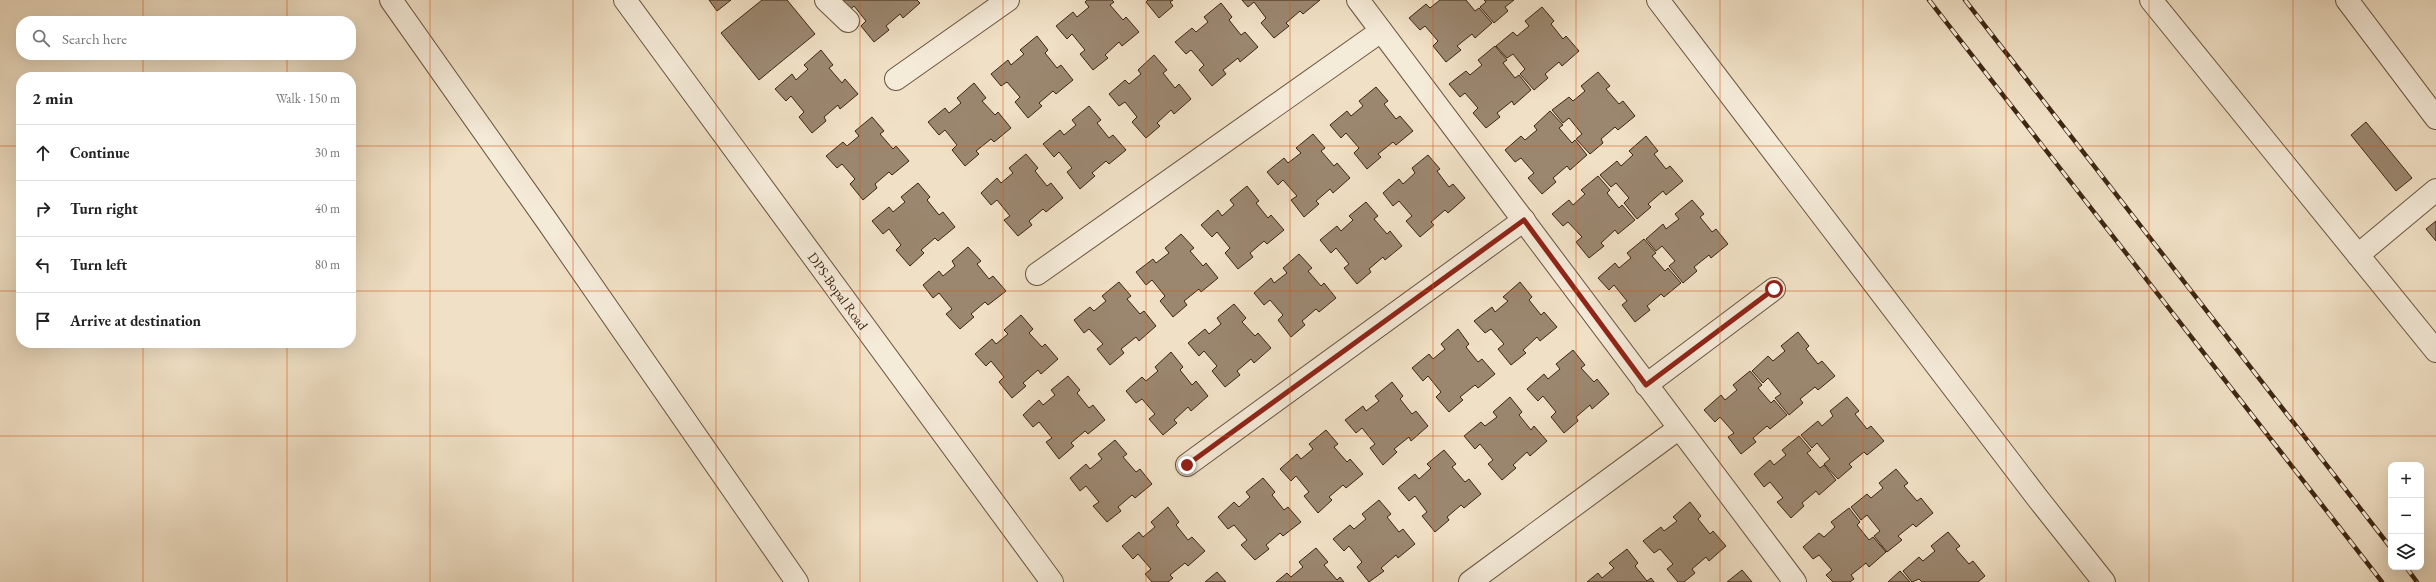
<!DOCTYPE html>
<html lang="en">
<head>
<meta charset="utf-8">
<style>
  body { margin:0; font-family:"EB Garamond",serif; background:#f2f2f2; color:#222 }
  .controls { position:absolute; right:12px; bottom:12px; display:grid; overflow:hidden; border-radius:8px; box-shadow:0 4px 16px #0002 }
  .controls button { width:36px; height:36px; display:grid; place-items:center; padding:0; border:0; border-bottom:1px solid #e0e0e0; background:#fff; color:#222; font:20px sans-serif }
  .stop { position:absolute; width:12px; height:12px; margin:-9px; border:3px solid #8f2418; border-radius:50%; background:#fff }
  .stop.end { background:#8f2418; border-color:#fff; box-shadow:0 1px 4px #0008 }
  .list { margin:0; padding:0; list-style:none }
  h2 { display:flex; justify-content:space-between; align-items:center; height:52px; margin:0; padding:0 16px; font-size:17px }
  h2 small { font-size:13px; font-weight:400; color:#767676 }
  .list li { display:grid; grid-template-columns:26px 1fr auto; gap:12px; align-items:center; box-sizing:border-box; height:56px; padding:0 16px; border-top:1px solid #e0e0e0 }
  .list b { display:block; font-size:15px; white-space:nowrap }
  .list em { font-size:13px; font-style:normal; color:#767676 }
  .icon { flex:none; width:22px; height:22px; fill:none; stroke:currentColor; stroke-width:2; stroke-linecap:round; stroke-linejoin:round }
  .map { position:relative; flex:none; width:2436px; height:582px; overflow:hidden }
  .search { position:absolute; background:#fff; box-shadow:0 4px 16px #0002; left:16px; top:16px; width:340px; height:44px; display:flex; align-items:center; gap:10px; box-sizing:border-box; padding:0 14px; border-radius:16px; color:#767676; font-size:15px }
  .panel { position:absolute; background:#fff; box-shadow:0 4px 16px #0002; left:16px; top:72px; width:340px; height:276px; border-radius:16px }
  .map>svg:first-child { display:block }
</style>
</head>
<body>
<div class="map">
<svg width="2436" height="582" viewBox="0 0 2436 582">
  <rect width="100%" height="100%" fill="#f0e0c5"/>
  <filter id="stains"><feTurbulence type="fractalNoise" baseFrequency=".005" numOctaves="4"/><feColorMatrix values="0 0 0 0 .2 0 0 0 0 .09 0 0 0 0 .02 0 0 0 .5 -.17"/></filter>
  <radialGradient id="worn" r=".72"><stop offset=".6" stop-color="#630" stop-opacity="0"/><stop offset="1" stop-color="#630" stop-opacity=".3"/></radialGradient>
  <!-- building -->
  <g fill="#9b8770" stroke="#3e2613">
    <polygon points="709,0 731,0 717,11"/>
    <polygon points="762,0 787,0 815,34 759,80 721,33"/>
    <polygon points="839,0 917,0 920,3 903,18 900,14 886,26 889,30 874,42 861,26 866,21 854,6 848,11"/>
    <polygon points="1087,0 1112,0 1114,2 1110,5 1123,20 1126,17 1139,32 1122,46 1119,42 1105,55 1108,58 1093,70 1080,54 1085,50 1072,34 1067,39 1056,26 1073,12 1077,17 1089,7 1085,2"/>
    <polygon points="1148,0 1173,0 1170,2 1173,6 1159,18 1146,2"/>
    <polygon points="1242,0 1320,0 1303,14 1300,11 1286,23 1289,26 1274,38 1261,23 1266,18 1254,2 1248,7"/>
    <polygon points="1440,0 1466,0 1475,11 1479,8 1492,23 1475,38 1472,34 1457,46 1461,50 1446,62 1433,46 1438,41 1425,26 1420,30 1409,18 1426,4 1430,8"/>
    <polygon points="1484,0 1514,0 1505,7 1508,11 1494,23 1480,7 1486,2"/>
    <polygon points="1221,3 1232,17 1229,20 1241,35 1245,32 1258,47 1240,62 1238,58 1223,70 1226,74 1212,86 1199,70 1204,65 1191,50 1186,54 1175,42 1192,28 1196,32 1208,22 1204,17"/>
    <polygon points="1542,7 1554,21 1551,24 1563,39 1566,36 1579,51 1562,66 1559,62 1545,74 1548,78 1534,90 1520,74 1525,69 1513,54 1507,58 1496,46 1513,32 1517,36 1529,26 1525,21"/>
    <polygon points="1037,36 1048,50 1045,53 1057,68 1061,65 1073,80 1056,94 1053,91 1039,103 1042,106 1028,118 1015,102 1020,97 1007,82 1001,86 991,74 1008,60 1011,65 1024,54 1020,50"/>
    <polygon points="1495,46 1507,60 1503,63 1515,78 1519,75 1531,90 1514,105 1512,101 1497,113 1500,117 1486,128 1473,113 1478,108 1465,93 1460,97 1449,84 1466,71 1470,75 1482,65 1478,60"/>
    <polygon points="821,50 833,65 829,68 842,83 845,79 858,94 840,109 838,105 824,117 826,121 812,133 799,117 804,112 791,96 786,101 775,89 792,74 796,80 808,69 804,65"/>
    <polygon points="1154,55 1167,70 1163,73 1175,88 1179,84 1191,99 1174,114 1171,110 1157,123 1160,126 1146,138 1132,122 1137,117 1125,102 1119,106 1109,94 1125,80 1129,84 1141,74 1138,70"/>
    <polygon points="1598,72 1610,86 1606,89 1619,104 1623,101 1635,116 1618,130 1615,127 1601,139 1603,143 1590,154 1576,139 1582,134 1569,118 1563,123 1552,110 1569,97 1573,101 1585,91 1581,86"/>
    <polygon points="974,83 986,98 982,101 995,115 998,112 1011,128 994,142 991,139 976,151 979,154 965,166 952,150 957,145 945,130 939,135 928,122 945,108 949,113 961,103 957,98"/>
    <polygon points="1376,87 1388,101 1384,104 1396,119 1400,116 1413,131 1396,145 1393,142 1378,154 1381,157 1367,169 1354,153 1359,148 1346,133 1341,138 1330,125 1347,111 1351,116 1363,106 1359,101"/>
    <polygon points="1089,106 1101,120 1097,123 1109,138 1113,135 1126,150 1109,164 1106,161 1092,173 1095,176 1080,189 1067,172 1072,168 1059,152 1054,157 1043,144 1060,130 1064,135 1076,125 1072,120"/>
    <polygon points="1550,111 1563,125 1559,128 1572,143 1575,140 1587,155 1570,170 1567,166 1553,178 1556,182 1542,194 1528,178 1534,173 1521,158 1515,162 1505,150 1521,136 1525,140 1537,130 1534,126"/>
    <polygon points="872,117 884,131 880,134 893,149 896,146 909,161 892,175 889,172 875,184 877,188 863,200 850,184 855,179 842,164 837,168 826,156 843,142 847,146 859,136 855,131"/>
    <polygon points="2366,122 2412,178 2396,191 2351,135"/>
    <polygon points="1313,134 1325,148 1321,151 1334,166 1337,163 1350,178 1333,193 1330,189 1316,201 1319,204 1304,217 1291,200 1297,196 1283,180 1278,185 1267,172 1284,158 1288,163 1301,153 1296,148"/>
    <polygon points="1646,136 1658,151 1654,154 1666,169 1670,166 1683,181 1666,195 1663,191 1648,204 1651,207 1637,219 1624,203 1629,198 1616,183 1611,187 1600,175 1617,161 1621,166 1633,155 1629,151"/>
    <polygon points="1026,154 1038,168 1035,171 1047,186 1051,183 1063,198 1046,212 1043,209 1029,221 1032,225 1018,236 1004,220 1010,216 997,200 991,205 981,193 997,178 1001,183 1013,173 1009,168"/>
    <polygon points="1428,155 1440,169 1437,171 1449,187 1453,184 1465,198 1448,213 1445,210 1431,222 1434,225 1420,237 1406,221 1412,216 1399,201 1393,206 1383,193 1399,179 1403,184 1415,173 1412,168"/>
    <polygon points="1598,176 1610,190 1607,193 1619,208 1622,205 1635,220 1618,234 1615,230 1601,243 1604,246 1589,258 1576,242 1582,237 1568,222 1563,226 1552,214 1569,200 1573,205 1585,194 1581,190"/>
    <polygon points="918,183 930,197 927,200 939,215 943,212 955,227 938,241 935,238 921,250 924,253 910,266 896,250 901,245 889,229 883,234 872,221 889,207 893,212 905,202 901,197"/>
    <polygon points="1247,186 1259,201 1256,203 1268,218 1271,215 1284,230 1267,244 1264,241 1250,253 1253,257 1238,269 1225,253 1230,248 1217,232 1212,237 1201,225 1218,210 1222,216 1234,205 1230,200"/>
    <polygon points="1692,200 1704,214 1700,217 1712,232 1716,229 1728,244 1711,258 1709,255 1694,267 1697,271 1683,283 1669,266 1675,261 1662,246 1656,251 1646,239 1663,224 1666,229 1679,219 1675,214"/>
    <polygon points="1366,202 1378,216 1374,219 1387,234 1390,231 1402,246 1385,260 1383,257 1369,269 1371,272 1357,284 1344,268 1349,264 1336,248 1331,253 1320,240 1337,226 1341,231 1353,220 1349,216"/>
    <polygon points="2436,221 2436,241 2426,229"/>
    <polygon points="1181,234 1194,248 1190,251 1203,266 1206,263 1218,278 1201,292 1199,289 1184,301 1187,305 1173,317 1160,301 1165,296 1152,280 1146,285 1136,272 1153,259 1156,263 1169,253 1165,248"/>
    <polygon points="1644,239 1656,253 1652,256 1665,271 1668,268 1681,283 1664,297 1661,294 1647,306 1650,310 1635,322 1622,305 1627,301 1614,285 1609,290 1598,278 1615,263 1619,268 1631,258 1627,253"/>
    <polygon points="968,247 981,261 977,264 989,279 993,276 1006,291 988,305 985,302 971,314 974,317 960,329 946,314 952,309 939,293 933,298 923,285 939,271 943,276 955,266 952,261"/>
    <polygon points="1299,254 1312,268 1308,271 1321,286 1324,283 1336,298 1319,312 1316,309 1302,321 1305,325 1291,337 1278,320 1283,315 1270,300 1264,305 1254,293 1271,278 1274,283 1287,273 1283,268"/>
    <polygon points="1119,282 1131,296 1127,299 1140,314 1144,311 1156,326 1139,341 1136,337 1121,349 1124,353 1110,365 1097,349 1103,344 1089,329 1084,333 1074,320 1090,307 1094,311 1106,301 1102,296"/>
    <polygon points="1520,282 1532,297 1529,300 1541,315 1544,312 1557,327 1540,341 1537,337 1523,350 1526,353 1511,365 1498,349 1504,344 1491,329 1485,333 1474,321 1492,307 1495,312 1508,301 1503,297"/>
    <polygon points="1234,304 1246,318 1242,322 1255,336 1258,333 1271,348 1254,363 1251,359 1237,371 1240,375 1225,387 1212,371 1217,366 1204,351 1199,356 1188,343 1205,329 1209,334 1221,324 1217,318"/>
    <polygon points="1021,315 1033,329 1029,333 1042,347 1045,344 1058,359 1041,374 1038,370 1023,383 1026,386 1012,398 999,382 1004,377 991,361 986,366 975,354 992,339 996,344 1008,334 1004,330"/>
    <polygon points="1458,329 1469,344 1466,347 1478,362 1482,359 1495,374 1478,388 1475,385 1460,397 1463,400 1449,412 1436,397 1441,392 1428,376 1423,381 1412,368 1429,354 1433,359 1445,349 1441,344"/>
    <polygon points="1798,332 1809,346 1806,349 1818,364 1822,361 1835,376 1818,390 1815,387 1800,399 1803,403 1789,415 1775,398 1781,394 1768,378 1763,383 1752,371 1768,356 1773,361 1785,351 1781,346"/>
    <polygon points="1573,350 1585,365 1581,368 1594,382 1597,379 1609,394 1592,409 1590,405 1576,417 1578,421 1564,433 1551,417 1556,412 1543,396 1538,401 1527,389 1544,374 1548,379 1560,369 1556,364"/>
    <polygon points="1171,352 1183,367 1180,370 1192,385 1196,381 1208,396 1191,411 1188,407 1174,420 1177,423 1163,435 1149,419 1155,414 1142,399 1136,403 1126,391 1142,377 1146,381 1158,371 1155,367"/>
    <polygon points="1750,371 1762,385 1758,388 1771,403 1774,400 1787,415 1770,429 1767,426 1753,438 1756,442 1741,454 1728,437 1734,433 1720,417 1715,422 1704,410 1721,395 1725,400 1737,390 1733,385"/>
    <polygon points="1068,376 1080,390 1077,393 1089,408 1093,405 1105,420 1088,434 1085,431 1071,443 1074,446 1059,459 1046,442 1052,438 1039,422 1033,427 1023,415 1039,400 1043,405 1055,395 1051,390"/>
    <polygon points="1392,382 1403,396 1400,399 1412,414 1416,411 1428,426 1411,441 1409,437 1394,449 1397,452 1383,465 1370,448 1375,444 1362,428 1356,433 1345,420 1363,406 1366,411 1379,401 1375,396"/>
    <polygon points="1510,397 1522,412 1519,415 1531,430 1534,426 1547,441 1530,456 1527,452 1513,465 1516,468 1502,480 1488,464 1493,460 1480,444 1475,449 1464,436 1481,422 1485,426 1497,417 1493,412"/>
    <polygon points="1847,397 1859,411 1855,414 1867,429 1871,426 1884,441 1867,455 1864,452 1849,464 1852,467 1838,479 1824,464 1830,459 1817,443 1812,448 1801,435 1818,421 1822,426 1833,416 1830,411"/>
    <polygon points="1326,430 1338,444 1334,447 1347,462 1350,459 1363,474 1346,488 1343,485 1329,497 1332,500 1318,513 1304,496 1309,492 1296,476 1291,481 1280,469 1297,454 1301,459 1313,449 1309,444"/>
    <polygon points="1799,436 1811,450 1807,453 1820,468 1824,465 1836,480 1819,495 1816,491 1802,503 1804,506 1791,518 1777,502 1783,498 1770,482 1764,487 1754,474 1770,460 1774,465 1786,455 1782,450"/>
    <polygon points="1115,440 1127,454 1123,457 1136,472 1140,469 1152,484 1135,498 1132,495 1118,507 1121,511 1107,522 1093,506 1099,502 1086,486 1080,491 1070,478 1086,464 1090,469 1102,459 1098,454"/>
    <polygon points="1444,450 1456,464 1452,467 1465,482 1469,479 1481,494 1464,508 1461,505 1447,517 1449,520 1435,532 1422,516 1427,512 1415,496 1409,501 1398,488 1415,474 1419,479 1431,468 1427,464"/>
    <polygon points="1896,469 1908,483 1904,486 1917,501 1921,498 1933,513 1916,527 1913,524 1898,536 1902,540 1887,552 1874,536 1880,531 1867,515 1861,520 1851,507 1867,494 1871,498 1883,488 1879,483"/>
    <polygon points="1263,478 1275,492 1272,495 1284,510 1288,507 1301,522 1283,536 1280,533 1266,545 1269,549 1255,560 1241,545 1247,540 1234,525 1228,529 1218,517 1234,502 1239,507 1250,497 1246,492"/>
    <polygon points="1379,500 1391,514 1387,517 1399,532 1403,529 1415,544 1398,558 1396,555 1381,568 1384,571 1369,582 1357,567 1362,562 1349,546 1344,551 1333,539 1350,525 1354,529 1366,519 1362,514"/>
    <polygon points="1690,502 1701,516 1698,519 1710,534 1713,531 1726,546 1709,561 1706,557 1692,569 1695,573 1684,582 1678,582 1667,569 1673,564 1660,549 1654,553 1643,541 1661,527 1664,531 1677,521 1673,517"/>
    <polygon points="1168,507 1179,522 1176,525 1188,540 1192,537 1205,551 1188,566 1185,563 1170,575 1173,578 1168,582 1152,582 1145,574 1151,569 1138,554 1133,559 1122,546 1139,532 1143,537 1155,527 1151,522"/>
    <polygon points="1849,508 1860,522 1857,525 1869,540 1873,537 1886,552 1869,567 1866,563 1851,575 1854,579 1850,582 1833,582 1826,575 1832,570 1819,555 1813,559 1803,547 1819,533 1824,537 1835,527 1831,522"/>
    <polygon points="1948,532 1960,546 1956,549 1969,564 1973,561 1985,576 1978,582 1922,582 1919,579 1912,582 1903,571 1919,557 1923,561 1935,551 1931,546"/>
    <polygon points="1316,548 1328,562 1324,565 1337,580 1340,577 1344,582 1276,582 1287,573 1291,577 1303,567 1299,562"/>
    <polygon points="1627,549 1638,563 1635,566 1647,581 1651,578 1654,582 1587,582 1598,573 1602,578 1614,568 1609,563"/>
    <polygon points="1742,570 1752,582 1727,582"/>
    <polygon points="1900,571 1910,582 1888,582"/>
    <polygon points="1217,572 1226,582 1205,582"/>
  </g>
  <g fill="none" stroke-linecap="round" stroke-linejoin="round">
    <!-- minor casing -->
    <g stroke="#6a5440" stroke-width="24">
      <g id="minor">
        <polyline points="391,0 547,221 797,582"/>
        <polyline points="625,0 1052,582"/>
        <polyline points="826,0 848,21"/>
        <polyline points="1358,0 1795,582"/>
        <polyline points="1658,0 2039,500 2104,582"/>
        <polyline points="2151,0 2436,351"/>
        <polyline points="2347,0 2436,118"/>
        <polyline points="896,79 1008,0"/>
        <polyline points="2358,255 2436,190"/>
        <polyline points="1037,274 1381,31"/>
        <polyline points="1646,385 1774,289"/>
        <polyline points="1187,465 1524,220"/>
        <polyline points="1470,582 1678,429"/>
      </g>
    </g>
    <!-- minor -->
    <use href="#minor" stroke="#f5ebd9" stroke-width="22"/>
    <!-- rail casing -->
    <g stroke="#3e2613" stroke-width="4.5">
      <g id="rail">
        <polyline points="1929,0 2382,582"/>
        <polyline points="1965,0 2391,548"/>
        <polyline points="2406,567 2417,582"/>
      </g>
    </g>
    <!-- rail -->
    <use href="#rail" stroke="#f5ebd9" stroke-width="3" stroke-dasharray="9" stroke-linecap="butt"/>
  </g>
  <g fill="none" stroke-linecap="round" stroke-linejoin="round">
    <!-- route -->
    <polyline stroke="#8f2418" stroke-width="5" points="1187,465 1524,220 1646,385 1774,289"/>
  </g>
  <!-- grid -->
  <path fill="none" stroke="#d7540d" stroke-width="1" stroke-opacity="0.55" d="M143,0V21M287,0V21M430,0V582M573,0V582M716,0V582M860,0V582M1003,0V582M1146,0V582M1290,0V582M1433,0V582M1576,0V582M1720,0V582M1863,0V582M2006,0V582M2149,0V582M2293,0V582M143,55V77M287,55V77M0,146H21M351,146H2436M0,291H21M351,291H2436M143,343V582M287,343V582M0,436H2436"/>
  <g text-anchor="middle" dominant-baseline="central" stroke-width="3" stroke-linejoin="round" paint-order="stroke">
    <!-- street labels -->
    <g font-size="14" fill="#3e2613" stroke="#f5ebd9">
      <text transform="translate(838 291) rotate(54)">DPS-Bopal Road</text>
    </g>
  </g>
  <rect width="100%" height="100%" filter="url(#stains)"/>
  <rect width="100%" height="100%" fill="url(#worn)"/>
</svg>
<div class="controls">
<button>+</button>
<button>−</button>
<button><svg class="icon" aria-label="layers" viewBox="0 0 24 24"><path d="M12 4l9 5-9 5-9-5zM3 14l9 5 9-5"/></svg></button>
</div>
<div class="stop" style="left:1774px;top:289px"></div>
<div class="stop end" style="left:1187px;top:465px"></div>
<div class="search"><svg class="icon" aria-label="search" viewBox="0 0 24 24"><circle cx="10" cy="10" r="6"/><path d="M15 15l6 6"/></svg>Search here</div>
<section class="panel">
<h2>2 min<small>Walk · 150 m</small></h2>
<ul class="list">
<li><svg class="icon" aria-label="ahead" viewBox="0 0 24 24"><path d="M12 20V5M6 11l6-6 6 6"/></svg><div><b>Continue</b></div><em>30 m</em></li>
<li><svg class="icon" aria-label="right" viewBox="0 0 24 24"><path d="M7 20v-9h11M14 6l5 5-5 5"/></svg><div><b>Turn right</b></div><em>40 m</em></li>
<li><svg class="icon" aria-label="left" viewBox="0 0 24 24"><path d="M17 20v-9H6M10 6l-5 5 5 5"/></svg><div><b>Turn left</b></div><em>80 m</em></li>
<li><svg class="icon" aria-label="arrive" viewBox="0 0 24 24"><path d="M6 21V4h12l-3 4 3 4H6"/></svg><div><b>Arrive at destination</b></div></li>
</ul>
</section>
</div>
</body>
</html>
